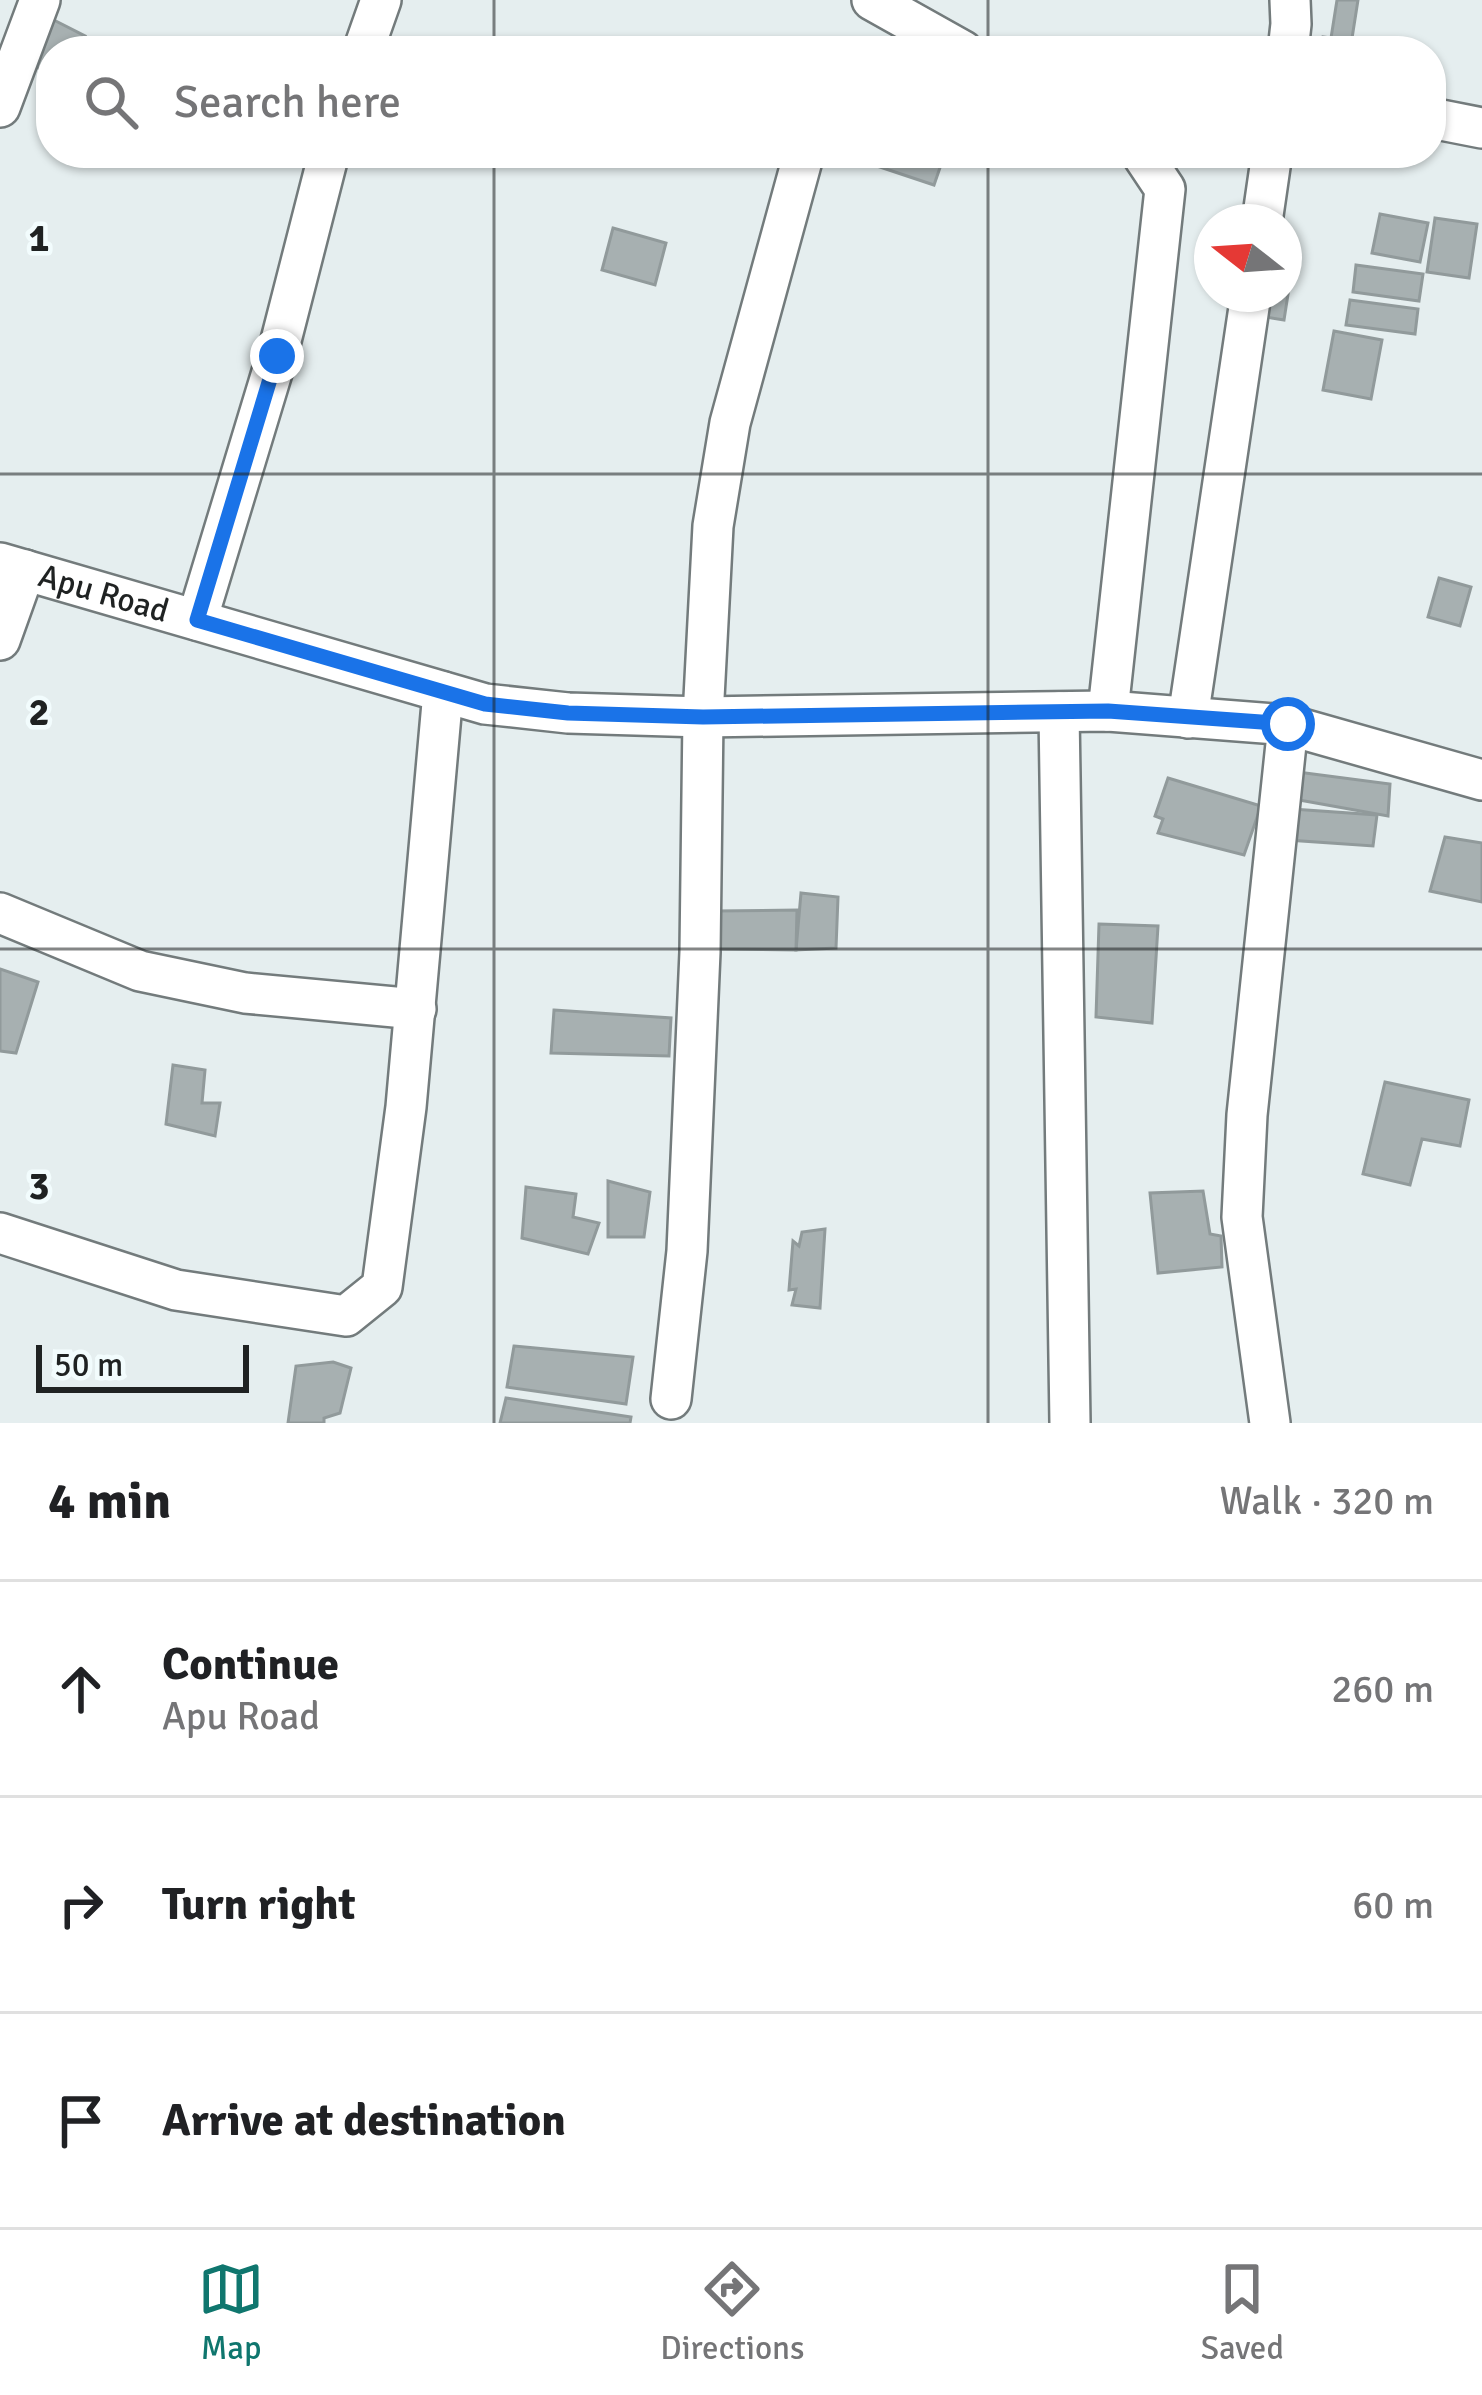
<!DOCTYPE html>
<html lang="en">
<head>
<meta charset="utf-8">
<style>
  body { margin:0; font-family:Signika,sans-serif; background:#f6f6f6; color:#202124 }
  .compass { position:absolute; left:1194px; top:204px; width:108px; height:108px; border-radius:50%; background:#fff; box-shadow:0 3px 9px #0004; rotate:287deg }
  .scale { position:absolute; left:36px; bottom:30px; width:213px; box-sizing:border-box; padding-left:12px; border:6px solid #1f2222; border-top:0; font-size:33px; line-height:42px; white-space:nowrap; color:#1f2222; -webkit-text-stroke:9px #f2fcfd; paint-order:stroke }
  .stop { position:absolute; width:36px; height:36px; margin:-27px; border:9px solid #1a73e8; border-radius:50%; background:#fff }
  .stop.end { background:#1a73e8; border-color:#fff; box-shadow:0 3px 12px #0008 }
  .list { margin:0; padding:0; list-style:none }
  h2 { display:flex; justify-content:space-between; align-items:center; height:156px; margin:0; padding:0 48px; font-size:51px }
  h2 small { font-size:39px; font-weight:400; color:#757577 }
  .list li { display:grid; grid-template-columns:78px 1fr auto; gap:36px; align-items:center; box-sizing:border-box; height:216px; padding:0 48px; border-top:3px solid #e0e0e0 }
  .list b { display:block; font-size:45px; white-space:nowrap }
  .list p { margin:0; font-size:39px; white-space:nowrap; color:#757577 }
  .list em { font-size:39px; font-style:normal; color:#757577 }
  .icon { flex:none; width:66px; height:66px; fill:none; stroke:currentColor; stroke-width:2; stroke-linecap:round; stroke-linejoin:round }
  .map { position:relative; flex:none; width:1482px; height:1423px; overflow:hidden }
  .search { position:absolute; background:#fff; box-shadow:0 3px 9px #0004; left:36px; right:36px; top:36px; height:132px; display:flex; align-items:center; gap:30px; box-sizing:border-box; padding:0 42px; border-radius:48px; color:#757577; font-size:45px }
  .sheet { height:804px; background:#fff }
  nav { display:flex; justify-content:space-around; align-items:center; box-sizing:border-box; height:168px; border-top:3px solid #e0e0e0; background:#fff; font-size:33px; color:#757577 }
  nav a { display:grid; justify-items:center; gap:6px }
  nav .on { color:#0f766e }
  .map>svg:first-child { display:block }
</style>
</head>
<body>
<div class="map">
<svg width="1482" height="1423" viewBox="0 0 1482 1423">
  <rect width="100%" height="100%" fill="#e5eeef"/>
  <!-- building -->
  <g fill="#a7b0b1" stroke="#919a9b" stroke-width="3">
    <polygon points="1337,0 1358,0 1350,51 1321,51 1323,37 1331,38"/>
    <polygon points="44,15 85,36 77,51 51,51 51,74 21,60"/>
    <polygon points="838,153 945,153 934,185"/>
    <polygon points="1380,214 1428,223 1420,262 1372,253"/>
    <polygon points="1435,218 1477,224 1469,278 1427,272"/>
    <polygon points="613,228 666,243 655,285 602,270"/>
    <polygon points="1356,265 1423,274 1419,301 1353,292"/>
    <polygon points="1284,288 1289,288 1284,320 1259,316 1263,294 1284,294"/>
    <polygon points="1350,300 1418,309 1415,334 1346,325"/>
    <polygon points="1334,331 1382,340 1371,399 1323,390"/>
    <polygon points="1439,578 1471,587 1460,626 1428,617"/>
    <polygon points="1290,771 1390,784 1388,816 1288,798"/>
    <polygon points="1168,778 1261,806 1244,855 1158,833 1163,819 1155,816"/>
    <polygon points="1292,809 1377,815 1373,846 1288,840"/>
    <polygon points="1445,837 1482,843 1482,902 1430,891"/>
    <polygon points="801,893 838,897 836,948 796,950"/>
    <polygon points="797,910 796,950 714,949 715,911"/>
    <polygon points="1099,924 1158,926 1152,1023 1096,1017"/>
    <polygon points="0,969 38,982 16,1053 0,1051"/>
    <polygon points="554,1010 671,1018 669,1056 551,1053"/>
    <polygon points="173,1065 205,1070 202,1103 220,1103 215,1136 166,1124"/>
    <polygon points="1385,1082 1469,1100 1460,1146 1422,1139 1410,1185 1363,1174"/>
    <polygon points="608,1181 650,1192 644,1237 608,1237"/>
    <polygon points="526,1187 576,1194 573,1217 599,1223 588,1254 522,1238"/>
    <polygon points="1203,1191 1210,1234 1221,1236 1222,1267 1158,1273 1150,1193"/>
    <polygon points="825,1229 820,1308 792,1305 796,1289 789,1290 793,1241 799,1246 802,1232"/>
    <polygon points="514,1346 633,1357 626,1404 507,1387"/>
    <polygon points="333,1362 351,1368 340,1413 324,1418 324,1423 288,1423 296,1366"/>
    <polygon points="506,1398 631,1417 630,1423 500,1423"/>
  </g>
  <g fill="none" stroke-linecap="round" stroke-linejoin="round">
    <!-- minor casing -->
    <g stroke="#737b7c" stroke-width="44">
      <g id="minor">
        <polyline points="872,0 963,51"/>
        <polyline points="363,51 381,0"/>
        <polyline points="1288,51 1291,24 1290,0"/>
        <polyline points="0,107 40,0"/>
        <polyline points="1431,118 1482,128"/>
        <polyline points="1262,222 1272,153"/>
        <path id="s1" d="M0,563L485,704L568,713L703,717L1108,711L1288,725L1482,780"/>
        <polyline points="197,620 277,356 329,153"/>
        <polyline points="0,640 25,570"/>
        <polyline points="1108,711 1165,189 1141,153"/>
        <polyline points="1059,712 1070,1423"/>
        <polyline points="1188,718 1251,294"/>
        <polyline points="0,913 140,971 245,993 416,1009"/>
        <polyline points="0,1233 176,1290 346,1316 382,1287 406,1107 443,692"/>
        <polyline points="671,1399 687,1251 700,952 703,717 713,526 730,423 804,153"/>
        <polyline points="1270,1423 1242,1217 1247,1115 1288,725"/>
      </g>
    </g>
    <!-- minor -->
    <use href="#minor" stroke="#fff" stroke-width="39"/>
  </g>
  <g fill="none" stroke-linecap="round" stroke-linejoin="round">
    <!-- route -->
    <polyline stroke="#1a73e8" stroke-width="15" points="277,356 197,620 485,704 568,713 703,717 1108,711 1288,724"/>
  </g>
  <!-- grid -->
  <path fill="none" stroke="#1f2222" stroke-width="3" stroke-opacity="0.55" d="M494,0V51M988,0V51M494,153V1423M988,153V1423M0,474H1482M0,949H1482"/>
  <g text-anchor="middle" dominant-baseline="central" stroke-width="9" stroke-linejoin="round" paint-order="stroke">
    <!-- street labels -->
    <g font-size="33" fill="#1f2222" stroke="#f2fcfd">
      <text stroke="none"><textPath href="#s1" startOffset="108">Apu Road</textPath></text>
    </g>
  </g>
  <g font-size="39" text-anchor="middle" font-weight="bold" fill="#1f2222" stroke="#f2fcfd" stroke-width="9" stroke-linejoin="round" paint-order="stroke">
    <text x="39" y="251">1</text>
    <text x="39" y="725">2</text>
    <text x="39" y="1199">3</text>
  </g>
</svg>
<svg class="compass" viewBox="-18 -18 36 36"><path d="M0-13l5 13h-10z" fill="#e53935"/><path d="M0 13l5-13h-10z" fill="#757577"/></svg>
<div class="scale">50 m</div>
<div class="stop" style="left:1288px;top:724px"></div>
<div class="stop end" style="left:277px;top:356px"></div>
<div class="search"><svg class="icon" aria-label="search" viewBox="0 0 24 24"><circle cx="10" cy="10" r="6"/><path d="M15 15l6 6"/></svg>Search here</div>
</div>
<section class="sheet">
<h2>4 min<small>Walk · 320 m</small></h2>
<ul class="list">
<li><svg class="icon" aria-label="ahead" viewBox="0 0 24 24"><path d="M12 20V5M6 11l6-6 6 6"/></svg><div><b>Continue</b><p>Apu Road</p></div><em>260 m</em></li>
<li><svg class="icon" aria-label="right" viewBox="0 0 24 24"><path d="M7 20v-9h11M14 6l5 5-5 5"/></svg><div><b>Turn right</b></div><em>60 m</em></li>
<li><svg class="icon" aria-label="arrive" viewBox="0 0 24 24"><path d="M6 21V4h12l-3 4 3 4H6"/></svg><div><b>Arrive at destination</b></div></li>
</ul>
</section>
<nav>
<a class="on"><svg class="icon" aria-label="map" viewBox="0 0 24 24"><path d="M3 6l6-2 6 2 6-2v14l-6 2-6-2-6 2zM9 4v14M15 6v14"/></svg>Map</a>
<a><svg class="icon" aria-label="directions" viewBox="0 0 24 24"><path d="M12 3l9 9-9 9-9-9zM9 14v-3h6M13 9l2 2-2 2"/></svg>Directions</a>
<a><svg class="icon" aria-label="saved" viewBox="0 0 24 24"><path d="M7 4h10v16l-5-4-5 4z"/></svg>Saved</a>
</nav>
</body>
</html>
